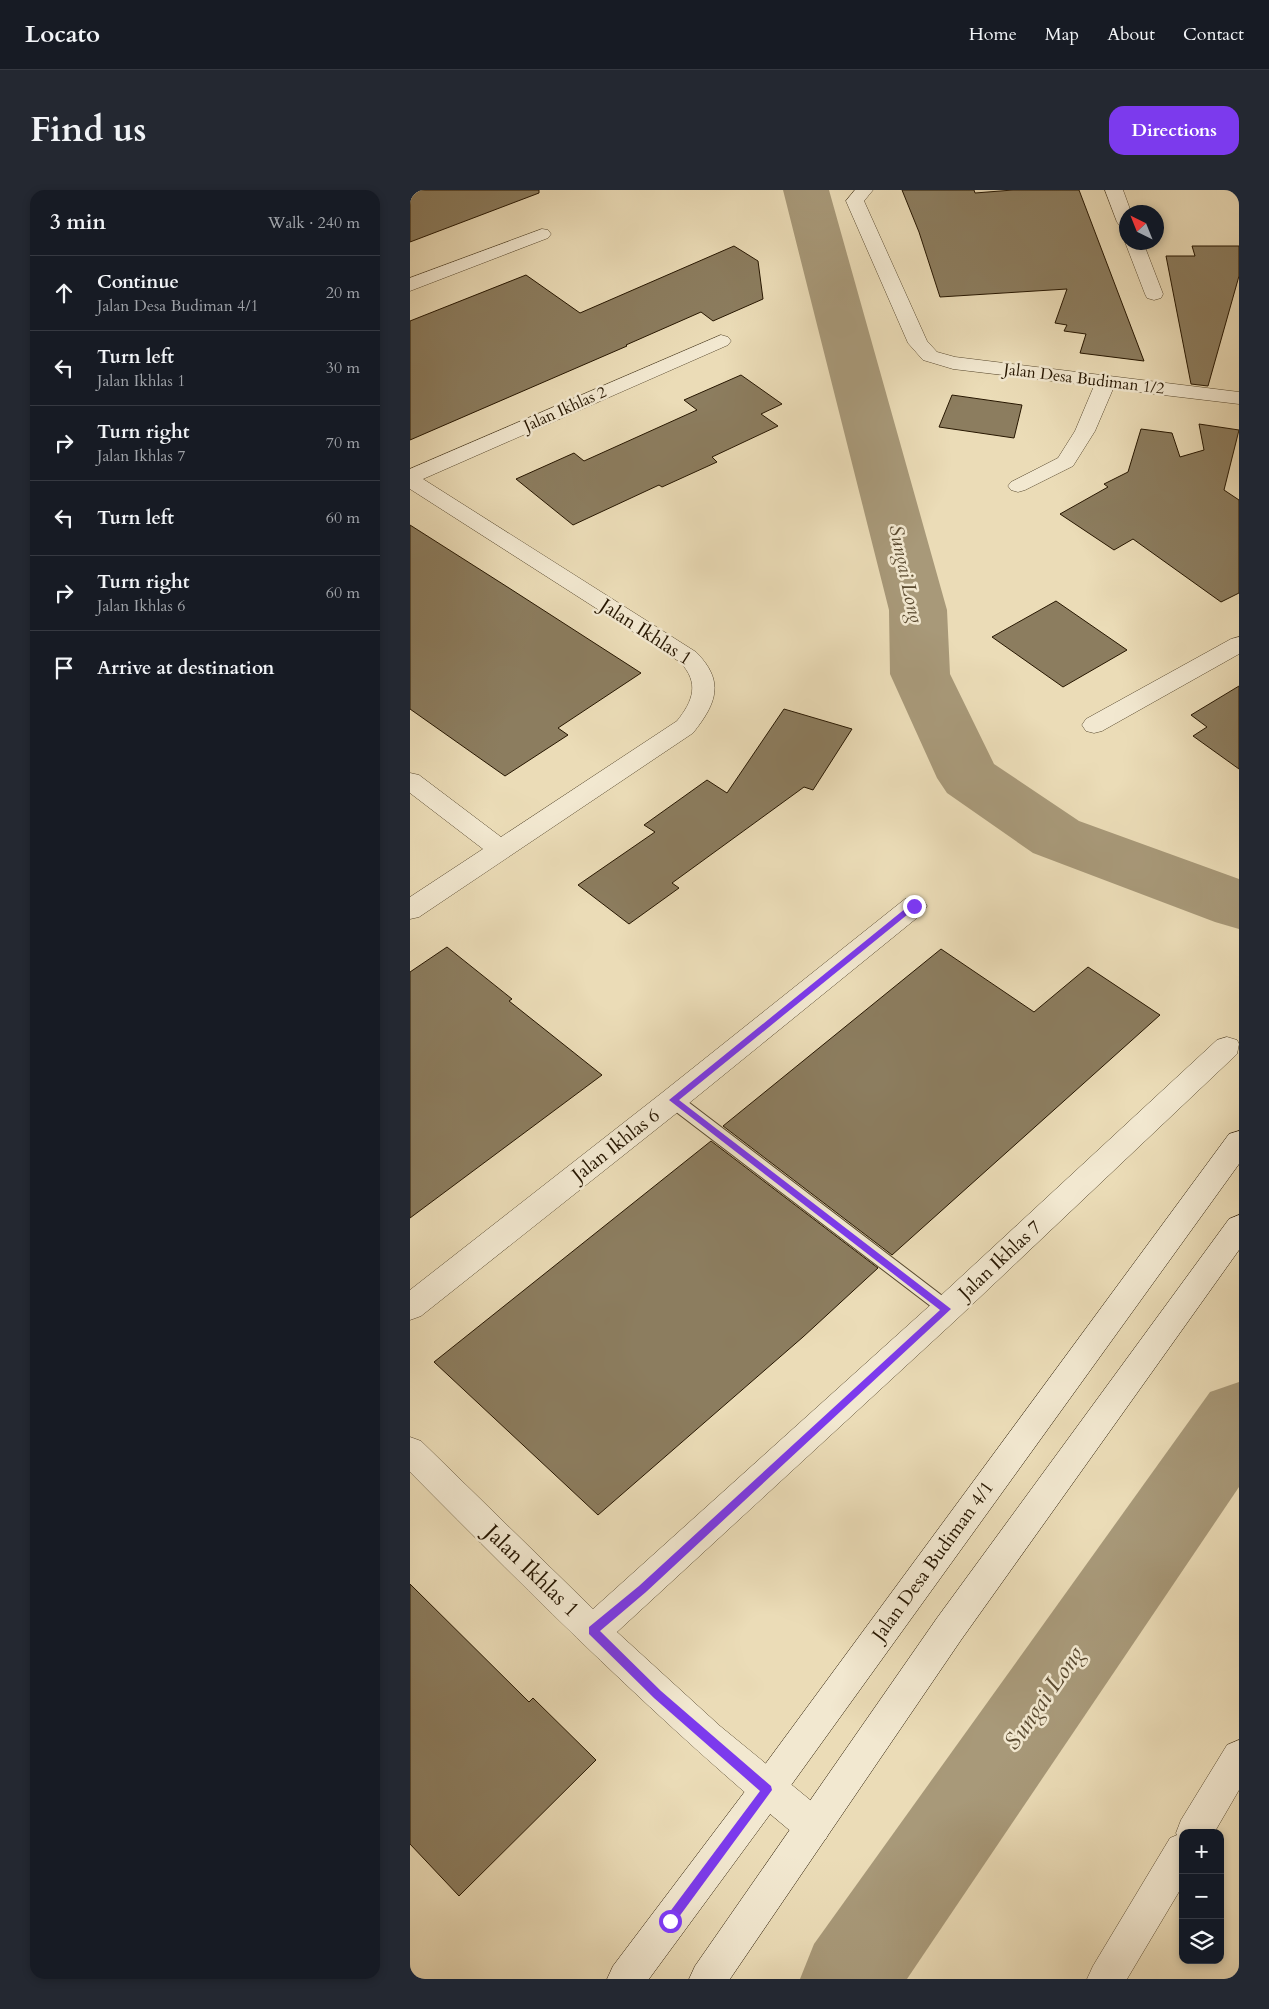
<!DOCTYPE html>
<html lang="en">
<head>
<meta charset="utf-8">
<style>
  body { margin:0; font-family:Cardo,serif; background:#242831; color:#f1f3f6 }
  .controls { position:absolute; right:15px; bottom:15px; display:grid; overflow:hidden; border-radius:10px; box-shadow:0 2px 8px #0003 }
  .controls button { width:45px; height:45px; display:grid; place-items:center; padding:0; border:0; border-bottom:1px solid #363941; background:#171b24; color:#f1f3f6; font:25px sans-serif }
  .compass { position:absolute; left:709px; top:15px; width:45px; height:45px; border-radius:50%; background:#171b24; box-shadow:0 2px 8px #0003; rotate:317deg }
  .stop { position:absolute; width:15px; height:15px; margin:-11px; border:4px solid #7c3aed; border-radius:50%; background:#fff }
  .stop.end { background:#7c3aed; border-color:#fff; box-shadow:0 1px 5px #0008 }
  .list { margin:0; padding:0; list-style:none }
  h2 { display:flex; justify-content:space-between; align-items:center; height:65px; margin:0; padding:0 20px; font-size:21px }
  h2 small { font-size:16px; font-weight:400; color:#9ea1a6 }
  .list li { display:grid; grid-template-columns:32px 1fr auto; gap:15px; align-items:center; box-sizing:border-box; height:75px; padding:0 20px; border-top:1px solid #363941 }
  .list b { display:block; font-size:19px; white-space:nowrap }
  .list p { margin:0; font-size:16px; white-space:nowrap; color:#9ea1a6 }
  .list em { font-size:16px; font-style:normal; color:#9ea1a6 }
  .icon { flex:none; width:28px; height:28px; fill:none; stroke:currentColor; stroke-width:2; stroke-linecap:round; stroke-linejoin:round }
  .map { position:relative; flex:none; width:829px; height:1789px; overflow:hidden; border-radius:15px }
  header { display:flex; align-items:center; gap:30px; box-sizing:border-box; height:70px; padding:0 25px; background:#171b24; border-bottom:1px solid #363941 }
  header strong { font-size:24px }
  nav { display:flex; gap:28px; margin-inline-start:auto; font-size:18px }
  .intro { display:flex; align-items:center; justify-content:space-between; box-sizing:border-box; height:120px; padding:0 30px }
  h1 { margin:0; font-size:35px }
  .button { padding:12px 22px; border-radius:15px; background:#7c3aed; color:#fff; font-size:18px; font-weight:700 }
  main { display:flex; gap:30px; padding:0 30px }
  aside { flex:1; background:#171b24; border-radius:15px; box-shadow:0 2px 8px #0003 }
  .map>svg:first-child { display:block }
</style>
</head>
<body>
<header>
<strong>Locato</strong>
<nav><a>Home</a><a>Map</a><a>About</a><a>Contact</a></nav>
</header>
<div class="intro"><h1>Find us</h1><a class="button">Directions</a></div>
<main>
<aside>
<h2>3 min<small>Walk · 240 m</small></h2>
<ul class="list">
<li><svg class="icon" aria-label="ahead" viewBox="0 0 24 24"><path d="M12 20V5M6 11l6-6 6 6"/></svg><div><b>Continue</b><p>Jalan Desa Budiman 4/1</p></div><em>20 m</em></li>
<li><svg class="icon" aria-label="left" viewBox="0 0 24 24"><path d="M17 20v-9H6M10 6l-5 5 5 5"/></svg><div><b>Turn left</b><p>Jalan Ikhlas 1</p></div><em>30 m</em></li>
<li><svg class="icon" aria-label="right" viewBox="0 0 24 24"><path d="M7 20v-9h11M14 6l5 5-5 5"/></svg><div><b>Turn right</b><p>Jalan Ikhlas 7</p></div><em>70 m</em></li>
<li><svg class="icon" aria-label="left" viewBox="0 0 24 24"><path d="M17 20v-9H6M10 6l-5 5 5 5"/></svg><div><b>Turn left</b></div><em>60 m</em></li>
<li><svg class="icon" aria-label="right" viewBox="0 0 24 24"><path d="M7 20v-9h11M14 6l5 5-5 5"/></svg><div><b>Turn right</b><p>Jalan Ikhlas 6</p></div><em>60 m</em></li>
<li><svg class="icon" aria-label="arrive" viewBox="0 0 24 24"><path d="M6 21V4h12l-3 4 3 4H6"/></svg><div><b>Arrive at destination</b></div></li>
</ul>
</aside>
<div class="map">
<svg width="829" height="1789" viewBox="0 0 829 1789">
  <rect width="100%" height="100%" fill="#ebdcb7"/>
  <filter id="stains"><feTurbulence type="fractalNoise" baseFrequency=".004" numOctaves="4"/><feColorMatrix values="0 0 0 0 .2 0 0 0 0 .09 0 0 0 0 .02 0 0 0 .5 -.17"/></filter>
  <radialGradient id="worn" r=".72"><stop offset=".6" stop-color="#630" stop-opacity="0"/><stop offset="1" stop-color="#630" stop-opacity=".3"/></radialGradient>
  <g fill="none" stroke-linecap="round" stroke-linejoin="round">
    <!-- river -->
    <g fill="#a89979" fill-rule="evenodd">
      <polygon points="373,0 419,0 537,420 540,484 584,574 669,631 829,689 829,739 805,732 623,663 537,603 527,588 480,484 479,420"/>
      <polygon points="829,1192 829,1297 497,1789 390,1789 404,1754 800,1202"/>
    </g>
  </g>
  <!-- building -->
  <g fill="#8c7d5f" stroke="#261600">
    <polygon points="0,0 129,0 129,3 0,52"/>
    <polygon points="492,0 564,0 565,3 603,0 669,0 734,171 670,163 676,144 654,141 657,135 645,133 657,99 530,107 509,42"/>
    <polygon points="324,56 348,71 353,109 303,131 291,122 216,155 217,156 0,250 0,131 116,85 170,123"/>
    <polygon points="782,56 829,56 829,86 798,196 781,194 756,66 785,66"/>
    <polygon points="331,185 372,214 351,224 368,236 302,267 307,272 252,297 249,295 163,335 106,289 164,263 174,271 287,220 274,210"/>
    <polygon points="542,205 612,215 604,248 529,237"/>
    <polygon points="789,234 829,240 814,300 829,310 829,403 811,412 723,349 704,360 650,324 698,297 694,294 718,282 731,239 762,243 770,267 794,260"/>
    <polygon points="0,335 99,398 231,483 148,538 158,545 95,586 0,519"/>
    <polygon points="646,411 717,460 653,497 582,447"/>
    <polygon points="829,496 829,579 783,546 797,537 781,525"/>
    <polygon points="374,519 442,539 403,600 394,597 262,693 269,698 219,734 168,695 245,642 234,635 297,590 317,603"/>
    <polygon points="37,757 102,809 99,811 192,885 0,1028 0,782"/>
    <polygon points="531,759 624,822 678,777 750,825 482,1065 313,936"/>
    <polygon points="301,951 468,1078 393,1147 188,1325 24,1172"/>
    <polygon points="0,1394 119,1512 123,1508 186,1570 49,1706 0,1654"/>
  </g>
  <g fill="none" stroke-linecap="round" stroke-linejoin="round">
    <!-- lane casing -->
    <g stroke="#57482e" stroke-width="2">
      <polygon id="lane" points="263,904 269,905 543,1114 546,1119 543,1124 537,1126 531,1124 257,915 255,910 257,905"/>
    </g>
    <!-- street casing -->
    <g stroke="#57482e" stroke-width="1">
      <g id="street">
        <polygon points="445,0 463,0 454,11 517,151 527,162 545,167 829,202 829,214 703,199 685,241 663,276 615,300 608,302 601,300 598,296 601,292 648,268 665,241 684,196 543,179 513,170 498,153 436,11"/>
        <polygon points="695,0 713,0 721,22 716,22 716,37 710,36 707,32"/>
        <polygon points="132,39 138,40 141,44 138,48 0,101 0,88"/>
        <polygon points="716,50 716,52 733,52 753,104 751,108 744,110 737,108 735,104 715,52"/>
        <path d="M311,145L318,147L321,151L318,155L13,289L286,462C315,491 307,513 283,543L9,727L0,729V707L73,659L0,603V583L9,585L91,647L267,531C283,511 290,493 270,472L0,299V279Z"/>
        <polygon points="829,447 829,464 692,541 684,543 676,541 672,535 676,529 821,449"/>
        <polygon points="504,707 513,709 517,716 513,723 273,918 11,1126 0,1130 0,1100 253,902 495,709"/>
        <path d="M817,847L827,850L829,854L827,864L548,1128L207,1442L310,1536L416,1623L421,1636L416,1649L403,1654L390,1649C252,1535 126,1409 0,1282V1247L11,1251L183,1419L526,1110L807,850Z"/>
        <polygon points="829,1550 829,1600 804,1643 773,1643 773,1695 717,1789 677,1789 683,1776 760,1648 767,1645 766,1643 771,1630 817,1555"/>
      </g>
    </g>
    <!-- secondary casing -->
    <g stroke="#261600" stroke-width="1">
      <g id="secondary">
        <polygon points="829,941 829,974 369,1612 239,1789 197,1789 203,1776 345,1588 819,944"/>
        <polygon points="829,1025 829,1060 551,1450 320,1789 279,1789 285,1776 527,1428 819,1029"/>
      </g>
    </g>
    <!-- lane -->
    <use href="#lane" fill="#f2e8d0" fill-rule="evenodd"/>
    <!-- street -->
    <use href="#street" fill="#f2e8d0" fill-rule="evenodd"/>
    <!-- secondary -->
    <use href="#secondary" fill="#f2e8d0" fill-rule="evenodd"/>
  </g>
  <!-- route -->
  <polygon fill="#7c3aed" points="501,714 504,714 508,716 269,910 541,1119 236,1402 190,1441 251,1501 361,1596 362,1600 263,1735 260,1736 256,1735 254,1731 256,1727 350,1601 244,1508 179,1444 179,1437 229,1396 530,1120 259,910"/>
  <g text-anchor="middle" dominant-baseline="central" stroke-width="5" stroke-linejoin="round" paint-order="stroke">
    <!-- far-street labels -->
    <g font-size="16" fill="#261600" stroke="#f2e8d0">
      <text transform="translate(674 189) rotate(7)">Jalan Desa Budiman 1/2</text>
      <text transform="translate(155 219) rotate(-24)">Jalan Ikhlas 2</text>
    </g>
    <!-- street labels -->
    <g font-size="19" fill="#261600" stroke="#f2e8d0">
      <text transform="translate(236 442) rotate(33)">Jalan Ikhlas 1</text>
      <text transform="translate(206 955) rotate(-38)">Jalan Ikhlas 6</text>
      <text transform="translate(590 1070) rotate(-43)">Jalan Ikhlas 7</text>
      <text transform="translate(523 1371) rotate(-54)">Jalan Desa Budiman 4/1</text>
    </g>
    <!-- water labels -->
    <g font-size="20" font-style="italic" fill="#5a4a30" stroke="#f2e8d0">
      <text transform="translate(496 384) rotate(78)">Sungai Long</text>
    </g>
    <!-- near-street labels -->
    <g font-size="22" fill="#261600" stroke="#f2e8d0">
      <text transform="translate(122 1381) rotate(44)">Jalan Ikhlas 1</text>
    </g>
    <!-- near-water labels -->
    <g font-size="24" font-style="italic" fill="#5a4a30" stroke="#f2e8d0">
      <text transform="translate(634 1508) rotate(-55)">Sungai Long</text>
    </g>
  </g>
  <rect width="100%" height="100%" filter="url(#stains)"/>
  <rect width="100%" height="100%" fill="url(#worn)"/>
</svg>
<div class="controls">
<button>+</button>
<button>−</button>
<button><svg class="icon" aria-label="layers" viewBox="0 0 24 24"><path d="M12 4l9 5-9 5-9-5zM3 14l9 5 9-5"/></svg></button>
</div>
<svg class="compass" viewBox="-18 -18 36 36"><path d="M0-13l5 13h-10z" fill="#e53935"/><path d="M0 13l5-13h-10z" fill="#9ea1a6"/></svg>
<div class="stop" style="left:260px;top:1731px"></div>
<div class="stop end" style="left:504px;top:716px"></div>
</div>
</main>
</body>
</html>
